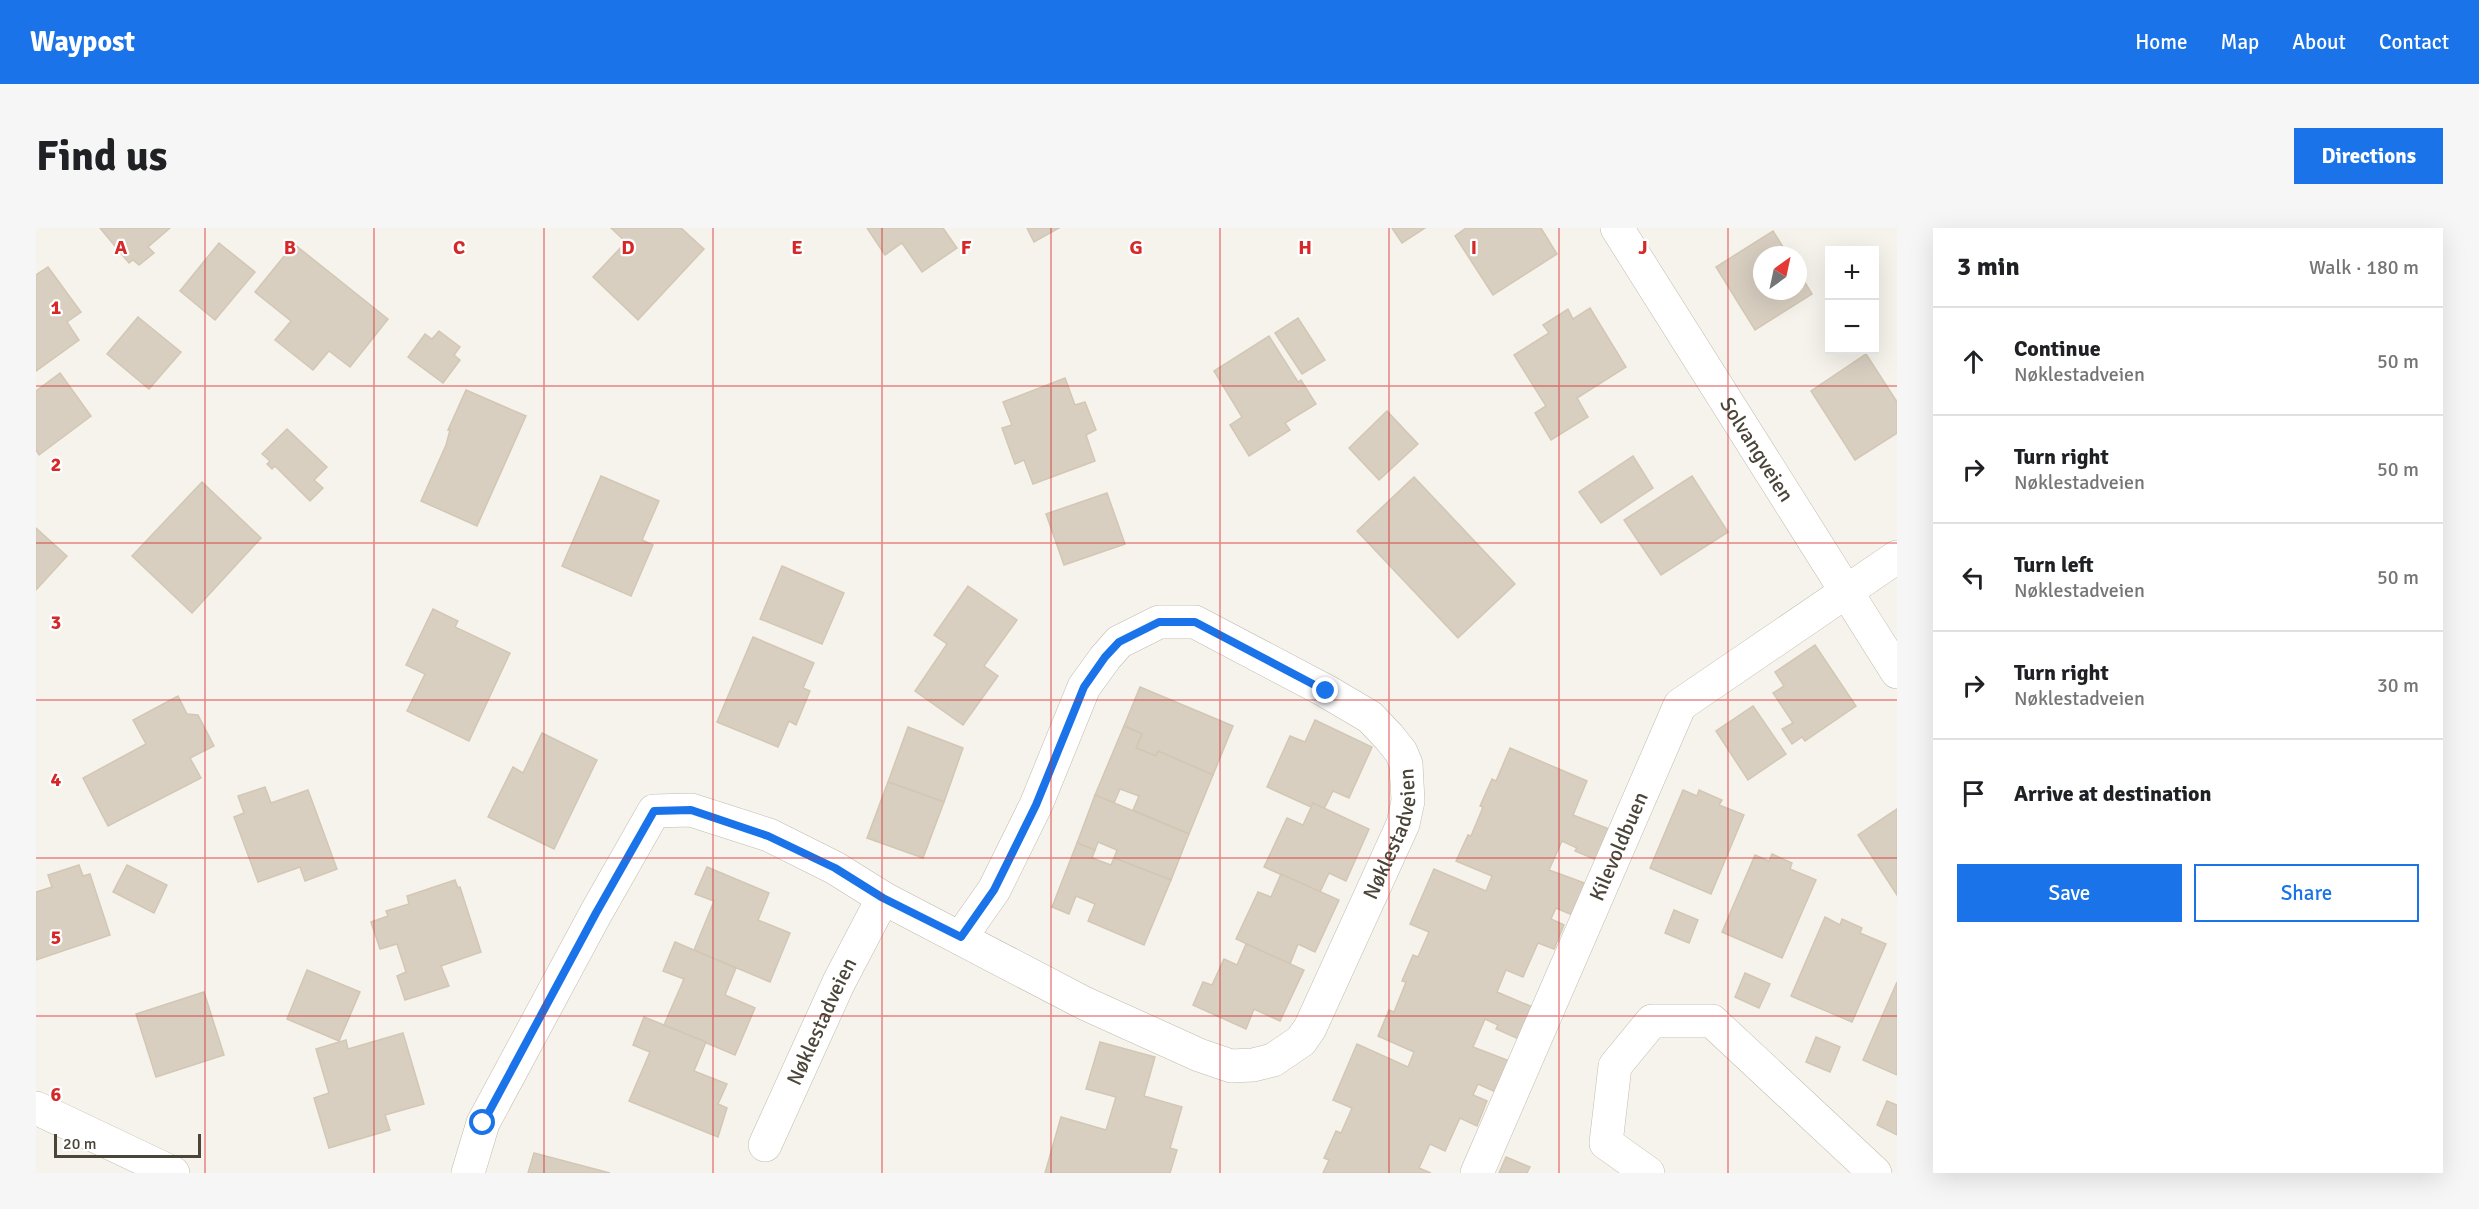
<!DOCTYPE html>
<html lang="en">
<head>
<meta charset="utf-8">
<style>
  body { margin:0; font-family:Signika,sans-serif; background:#f6f6f6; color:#202124 }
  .controls { position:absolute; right:18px; top:18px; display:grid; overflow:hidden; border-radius:0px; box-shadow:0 6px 24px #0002 }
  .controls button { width:54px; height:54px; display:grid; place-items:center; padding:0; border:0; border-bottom:2px solid #e0e0e0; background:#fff; color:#202124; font:30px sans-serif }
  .compass { position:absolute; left:1717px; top:18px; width:54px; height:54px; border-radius:50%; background:#fff; box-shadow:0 6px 24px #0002; rotate:33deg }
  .scale { position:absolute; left:18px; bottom:15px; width:147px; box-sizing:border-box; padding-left:6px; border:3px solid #4b4439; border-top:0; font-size:16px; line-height:21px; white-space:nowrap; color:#4b4439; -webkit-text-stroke:4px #fff; paint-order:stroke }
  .stop { position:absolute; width:18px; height:18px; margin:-14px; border:4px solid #1a73e8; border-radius:50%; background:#fff }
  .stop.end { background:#1a73e8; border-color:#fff; box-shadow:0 2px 6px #0008 }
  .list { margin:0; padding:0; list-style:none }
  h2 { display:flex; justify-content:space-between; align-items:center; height:78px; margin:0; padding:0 24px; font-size:26px }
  h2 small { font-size:20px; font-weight:400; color:#757577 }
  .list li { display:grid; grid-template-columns:39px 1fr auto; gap:18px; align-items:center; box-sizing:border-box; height:108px; padding:0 24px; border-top:2px solid #e0e0e0 }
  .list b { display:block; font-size:22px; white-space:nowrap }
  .list p { margin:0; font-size:20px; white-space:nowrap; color:#757577 }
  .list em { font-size:20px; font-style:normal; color:#757577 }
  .actions { display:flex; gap:12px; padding:18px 24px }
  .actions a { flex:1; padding:14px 0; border:2px solid #1a73e8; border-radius:0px; text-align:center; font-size:21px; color:#1a73e8 }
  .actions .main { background:#1a73e8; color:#fff }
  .icon { flex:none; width:33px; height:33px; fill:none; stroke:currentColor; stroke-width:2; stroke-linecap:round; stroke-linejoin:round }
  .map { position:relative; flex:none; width:1861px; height:945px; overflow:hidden; border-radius:0px }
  header { display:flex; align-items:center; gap:36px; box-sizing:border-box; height:84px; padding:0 30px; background:#1a73e8; color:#fff }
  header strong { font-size:28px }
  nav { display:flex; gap:33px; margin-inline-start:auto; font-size:21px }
  .intro { display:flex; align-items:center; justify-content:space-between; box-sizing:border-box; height:144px; padding:0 36px }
  h1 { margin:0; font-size:42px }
  .button { padding:15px 27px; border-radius:0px; background:#1a73e8; color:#fff; font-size:21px; font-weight:700 }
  main { display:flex; gap:36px; padding:0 36px }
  aside { flex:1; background:#fff; border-radius:0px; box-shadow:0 6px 24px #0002 }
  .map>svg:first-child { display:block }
</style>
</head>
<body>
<header>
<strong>Waypost</strong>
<nav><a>Home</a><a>Map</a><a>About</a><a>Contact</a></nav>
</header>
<div class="intro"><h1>Find us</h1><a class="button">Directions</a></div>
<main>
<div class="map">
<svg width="1861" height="945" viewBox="0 0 1861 945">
  <rect width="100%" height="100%" fill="#f6f3ec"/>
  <!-- building -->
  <g fill="#d8cfc1" stroke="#d3c7b4" stroke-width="1.5">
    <polygon points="64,0 134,0 112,19 118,25 103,37 97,32 93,35"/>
    <polygon points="575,0 645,0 668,21 602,92 557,49 590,14"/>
    <polygon points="831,0 907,0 921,20 886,44 866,15 849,27"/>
    <polygon points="991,0 1023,0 998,14"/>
    <polygon points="1356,0 1389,0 1366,15"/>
    <polygon points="1430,0 1505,0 1521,26 1457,67 1419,8"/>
    <polygon points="1737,3 1752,27 1726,27 1726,63 1762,63 1762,43 1776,66 1719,102 1680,39"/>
    <polygon points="183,15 219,44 179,92 144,63"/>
    <polygon points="258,16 352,91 314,139 293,123 277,142 239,112 255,93 219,64"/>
    <polygon points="12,39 45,84 31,94 43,112 0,143 0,47"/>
    <polygon points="1554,80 1590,139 1541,170 1552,189 1515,212 1499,185 1510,178 1478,127 1513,105 1507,97 1532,81 1537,91"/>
    <polygon points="102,89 145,124 113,161 71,126"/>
    <polygon points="1262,90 1289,132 1266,146 1239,105"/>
    <polygon points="403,103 424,119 418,127 424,132 407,155 372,129 389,106 396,111"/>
    <polygon points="1233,108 1262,154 1265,152 1280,176 1249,195 1254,202 1213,228 1194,197 1206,189 1178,143"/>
    <polygon points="1830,126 1861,174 1861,205 1819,232 1775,163"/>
    <polygon points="24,145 55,188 3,227 0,222 0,163"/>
    <polygon points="1029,150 1039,177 1049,174 1060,202 1050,207 1059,233 997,256 988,232 979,236 966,200 976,197 967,174"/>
    <polygon points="430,162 490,188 441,298 385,273 410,217 414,202 412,202"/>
    <polygon points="1351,183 1382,216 1343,252 1313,220"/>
    <polygon points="251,201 291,239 278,252 287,260 274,273 239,238 236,241 231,236 234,233 226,226"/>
    <polygon points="1597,228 1617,260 1565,295 1543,264"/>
    <polygon points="565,248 623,273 606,312 617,317 595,368 526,338"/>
    <polygon points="1656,248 1692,304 1625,347 1588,292"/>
    <polygon points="1378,249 1479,356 1422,410 1321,303"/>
    <polygon points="166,254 225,310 156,385 96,328"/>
    <polygon points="1071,265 1089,316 1028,337 1010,286"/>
    <polygon points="0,300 31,328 0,362"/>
    <polygon points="746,338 808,365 786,416 724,391"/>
    <polygon points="932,358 981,392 948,438 962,448 927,497 879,463 911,416 898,407"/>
    <polygon points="397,381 422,393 419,399 474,425 433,513 371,483 389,446 370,437"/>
    <polygon points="717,409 778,435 767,460 774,463 760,497 753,493 742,519 681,494"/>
    <polygon points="1779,417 1820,478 1769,513 1766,509 1756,516 1746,501 1757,495 1737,465 1748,458 1739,444"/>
    <polygon points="1104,459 1197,498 1177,547 1122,523 1120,528 1100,520 1106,506 1088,498"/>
    <polygon points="142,468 151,486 162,487 178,518 154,530 165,550 72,598 47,550 110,516 97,492"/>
    <polygon points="1717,478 1750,526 1712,552 1680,503"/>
    <polygon points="1279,492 1336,519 1313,570 1297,563 1288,581 1277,575 1275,579 1231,559 1254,508 1269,514"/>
    <polygon points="1088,498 1106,506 1100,520 1120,528 1122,523 1177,547 1153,606 1097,582 1103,568 1084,561 1078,575 1059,567"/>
    <polygon points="872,499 927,520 908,574 852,554"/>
    <polygon points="506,505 561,532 518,621 452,589 477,539 487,545"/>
    <polygon points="1474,520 1551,553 1537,587 1578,603 1565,634 1539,623 1541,620 1526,613 1513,642 1554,657 1541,689 1520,680 1515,691 1528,697 1518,721 1502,715 1487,749 1470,742 1461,764 1499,780 1485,812 1460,801 1462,797 1449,791 1437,819 1476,834 1462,865 1442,856 1437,867 1451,873 1441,898 1424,890 1409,923 1394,916 1383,940 1395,945 1287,945 1293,932 1288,930 1300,903 1305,905 1316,880 1297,872 1321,816 1372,839 1378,824 1342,808 1353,782 1358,784 1370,754 1366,753 1377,727 1382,729 1393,704 1374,696 1398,641 1450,663 1456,648 1420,633 1432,607 1435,608 1447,579 1444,578 1456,551 1460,553"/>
    <polygon points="852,554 908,574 887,630 831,610"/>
    <polygon points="229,559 235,575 272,562 301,641 269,653 264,639 222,654 198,589 208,585 202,568"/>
    <polygon points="1647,562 1661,568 1663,562 1686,572 1683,577 1708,587 1675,666 1614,640"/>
    <polygon points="1059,567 1153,606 1135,652 1078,630 1081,622 1062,614 1059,622 1041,615"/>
    <polygon points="1277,575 1333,601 1310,653 1293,645 1284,664 1228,639 1251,590 1267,597"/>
    <polygon points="1861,581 1861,667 1822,607"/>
    <polygon points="1041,615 1059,622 1056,630 1075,637 1078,630 1135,652 1108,717 1052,693 1059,676 1040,668 1033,686 1016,679"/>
    <polygon points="1736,626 1756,635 1754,641 1780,652 1746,730 1686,704 1719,627 1733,633"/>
    <polygon points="43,637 47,648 54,646 74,707 0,732 0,664 16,659 12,647"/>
    <polygon points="91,637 131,657 118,685 77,664"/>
    <polygon points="671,639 733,665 722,692 754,705 734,754 658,722 678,673 659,666"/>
    <polygon points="1245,646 1303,672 1279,724 1262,716 1254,736 1200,711 1222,664 1235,669"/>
    <polygon points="419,652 422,660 424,659 445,724 405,738 413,758 369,772 361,748 370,744 361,716 344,721 335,694 352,688 350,683 373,676 371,668"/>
    <polygon points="1638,682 1662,692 1653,715 1629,705"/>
    <polygon points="1789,689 1804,697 1806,691 1826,700 1824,705 1850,716 1816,794 1755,768"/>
    <polygon points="639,714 700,740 689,767 719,780 699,827 628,797 648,751 627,743"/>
    <polygon points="1210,716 1268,742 1244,793 1218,781 1210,801 1157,777 1167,754 1176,757 1188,731 1201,737"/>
    <polygon points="271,742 324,764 303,813 251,791"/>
    <polygon points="1709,745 1734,756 1723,780 1699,769"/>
    <polygon points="1861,754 1861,847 1827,832"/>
    <polygon points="168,764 188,827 120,849 100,786"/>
    <polygon points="608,789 670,814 658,843 691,856 682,876 691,880 682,909 593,873 614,824 597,817"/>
    <polygon points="367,805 388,876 349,887 354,902 293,920 278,870 293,865 280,821 310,812 312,821"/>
    <polygon points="1780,809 1804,819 1794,844 1770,834"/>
    <polygon points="1064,814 1119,829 1108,868 1146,879 1134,920 1141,922 1134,945 1009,945 1025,889 1070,902 1080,869 1050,861"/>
    <polygon points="1851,873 1861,877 1861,907 1841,897"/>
    <polygon points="498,925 574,945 492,945"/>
    <polygon points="1470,929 1494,939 1491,945 1463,945"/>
  </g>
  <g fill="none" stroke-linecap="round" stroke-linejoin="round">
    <!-- minor casing -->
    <g stroke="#c2bbae" stroke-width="34">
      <g id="minor">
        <path id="s1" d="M1581,0L1861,444"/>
        <path id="s2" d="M729,917L803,754L847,670"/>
        <path id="s3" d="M432,945L447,895L560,685L618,583L655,582L733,607L799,640L847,670L1048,775L1163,827L1195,838L1217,837L1237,832L1265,813L1274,800L1367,596L1372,573L1370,536L1365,524L1353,509L1334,489L1290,463L1159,394H1123L1083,414L1069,430L1048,459L1000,577L958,662L925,709"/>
        <path id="s4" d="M1441,945L1644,477L1861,329"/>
        <polyline points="1612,945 1570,915 1579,838 1616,793 1676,793 1839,945"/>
      </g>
    </g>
    <!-- tertiary casing -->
    <g stroke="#c2bbae" stroke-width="34">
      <polyline id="tertiary" points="0,880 137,945"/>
    </g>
    <!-- minor -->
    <use href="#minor" stroke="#fff" stroke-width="33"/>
    <!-- tertiary -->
    <use href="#tertiary" stroke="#fff" stroke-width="33"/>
  </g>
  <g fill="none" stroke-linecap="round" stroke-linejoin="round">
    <!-- route -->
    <polyline stroke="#1a73e8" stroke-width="8" points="447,895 560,685 618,583 655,582 732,608 799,640 847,670 925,709 958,662 1000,577 1048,459 1069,429 1083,414 1123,394 1159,394 1290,463"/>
  </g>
  <!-- grid -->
  <path fill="none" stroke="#d62828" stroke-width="1.5" stroke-opacity="0.55" d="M169,0V945M338,0V945M508,0V945M677,0V945M846,0V945M1015,0V945M1184,0V945M1353,0V945M1523,0V945M1692,0V945M0,158H1861M0,315H1861M0,472H1861M0,630H1861M0,788H1861"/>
  <g text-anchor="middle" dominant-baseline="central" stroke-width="4.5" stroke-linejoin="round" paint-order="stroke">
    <!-- street labels -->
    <g font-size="21" fill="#4b4439" stroke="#fff">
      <text stroke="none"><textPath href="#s1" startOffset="262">Solvangveien</textPath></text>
      <text stroke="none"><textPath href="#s3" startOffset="1348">Nøklestadveien</textPath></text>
      <text stroke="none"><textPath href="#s4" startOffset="356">Kilevoldbuen</textPath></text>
      <text stroke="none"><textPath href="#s2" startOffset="136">Nøklestadveien</textPath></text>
    </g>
  </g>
  <g font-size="20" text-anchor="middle" font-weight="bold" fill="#d62828" stroke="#fff" stroke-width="4.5" stroke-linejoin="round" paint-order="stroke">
    <text x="85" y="26">A</text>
    <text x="254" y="26">B</text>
    <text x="423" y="26">C</text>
    <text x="592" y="26">D</text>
    <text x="761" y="26">E</text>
    <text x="930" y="26">F</text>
    <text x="1100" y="26">G</text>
    <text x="1269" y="26">H</text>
    <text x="1438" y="26">I</text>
    <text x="1607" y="26">J</text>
    <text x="20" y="86">1</text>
    <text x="20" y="243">2</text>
    <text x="20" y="401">3</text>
    <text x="20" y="558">4</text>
    <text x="20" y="716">5</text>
    <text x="20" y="873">6</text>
  </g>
</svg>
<div class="controls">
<button>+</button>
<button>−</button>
</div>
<svg class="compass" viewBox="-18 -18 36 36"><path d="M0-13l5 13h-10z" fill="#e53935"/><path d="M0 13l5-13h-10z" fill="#757577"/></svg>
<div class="scale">20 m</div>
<div class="stop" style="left:447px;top:895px"></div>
<div class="stop end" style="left:1290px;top:463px"></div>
</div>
<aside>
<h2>3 min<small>Walk · 180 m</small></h2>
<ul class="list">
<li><svg class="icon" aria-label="ahead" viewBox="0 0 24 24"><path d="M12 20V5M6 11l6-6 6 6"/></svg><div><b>Continue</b><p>Nøklestadveien</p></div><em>50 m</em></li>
<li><svg class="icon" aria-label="right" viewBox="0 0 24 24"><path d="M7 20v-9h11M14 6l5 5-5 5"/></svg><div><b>Turn right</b><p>Nøklestadveien</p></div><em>50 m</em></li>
<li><svg class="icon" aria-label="left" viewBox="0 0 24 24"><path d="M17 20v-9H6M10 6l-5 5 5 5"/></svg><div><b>Turn left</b><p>Nøklestadveien</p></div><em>50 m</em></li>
<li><svg class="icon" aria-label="right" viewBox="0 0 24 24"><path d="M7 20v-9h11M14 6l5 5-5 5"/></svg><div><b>Turn right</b><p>Nøklestadveien</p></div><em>30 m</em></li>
<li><svg class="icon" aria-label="arrive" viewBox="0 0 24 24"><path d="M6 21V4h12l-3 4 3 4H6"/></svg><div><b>Arrive at destination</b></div></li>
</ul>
<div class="actions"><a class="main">Save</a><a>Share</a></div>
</aside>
</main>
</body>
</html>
